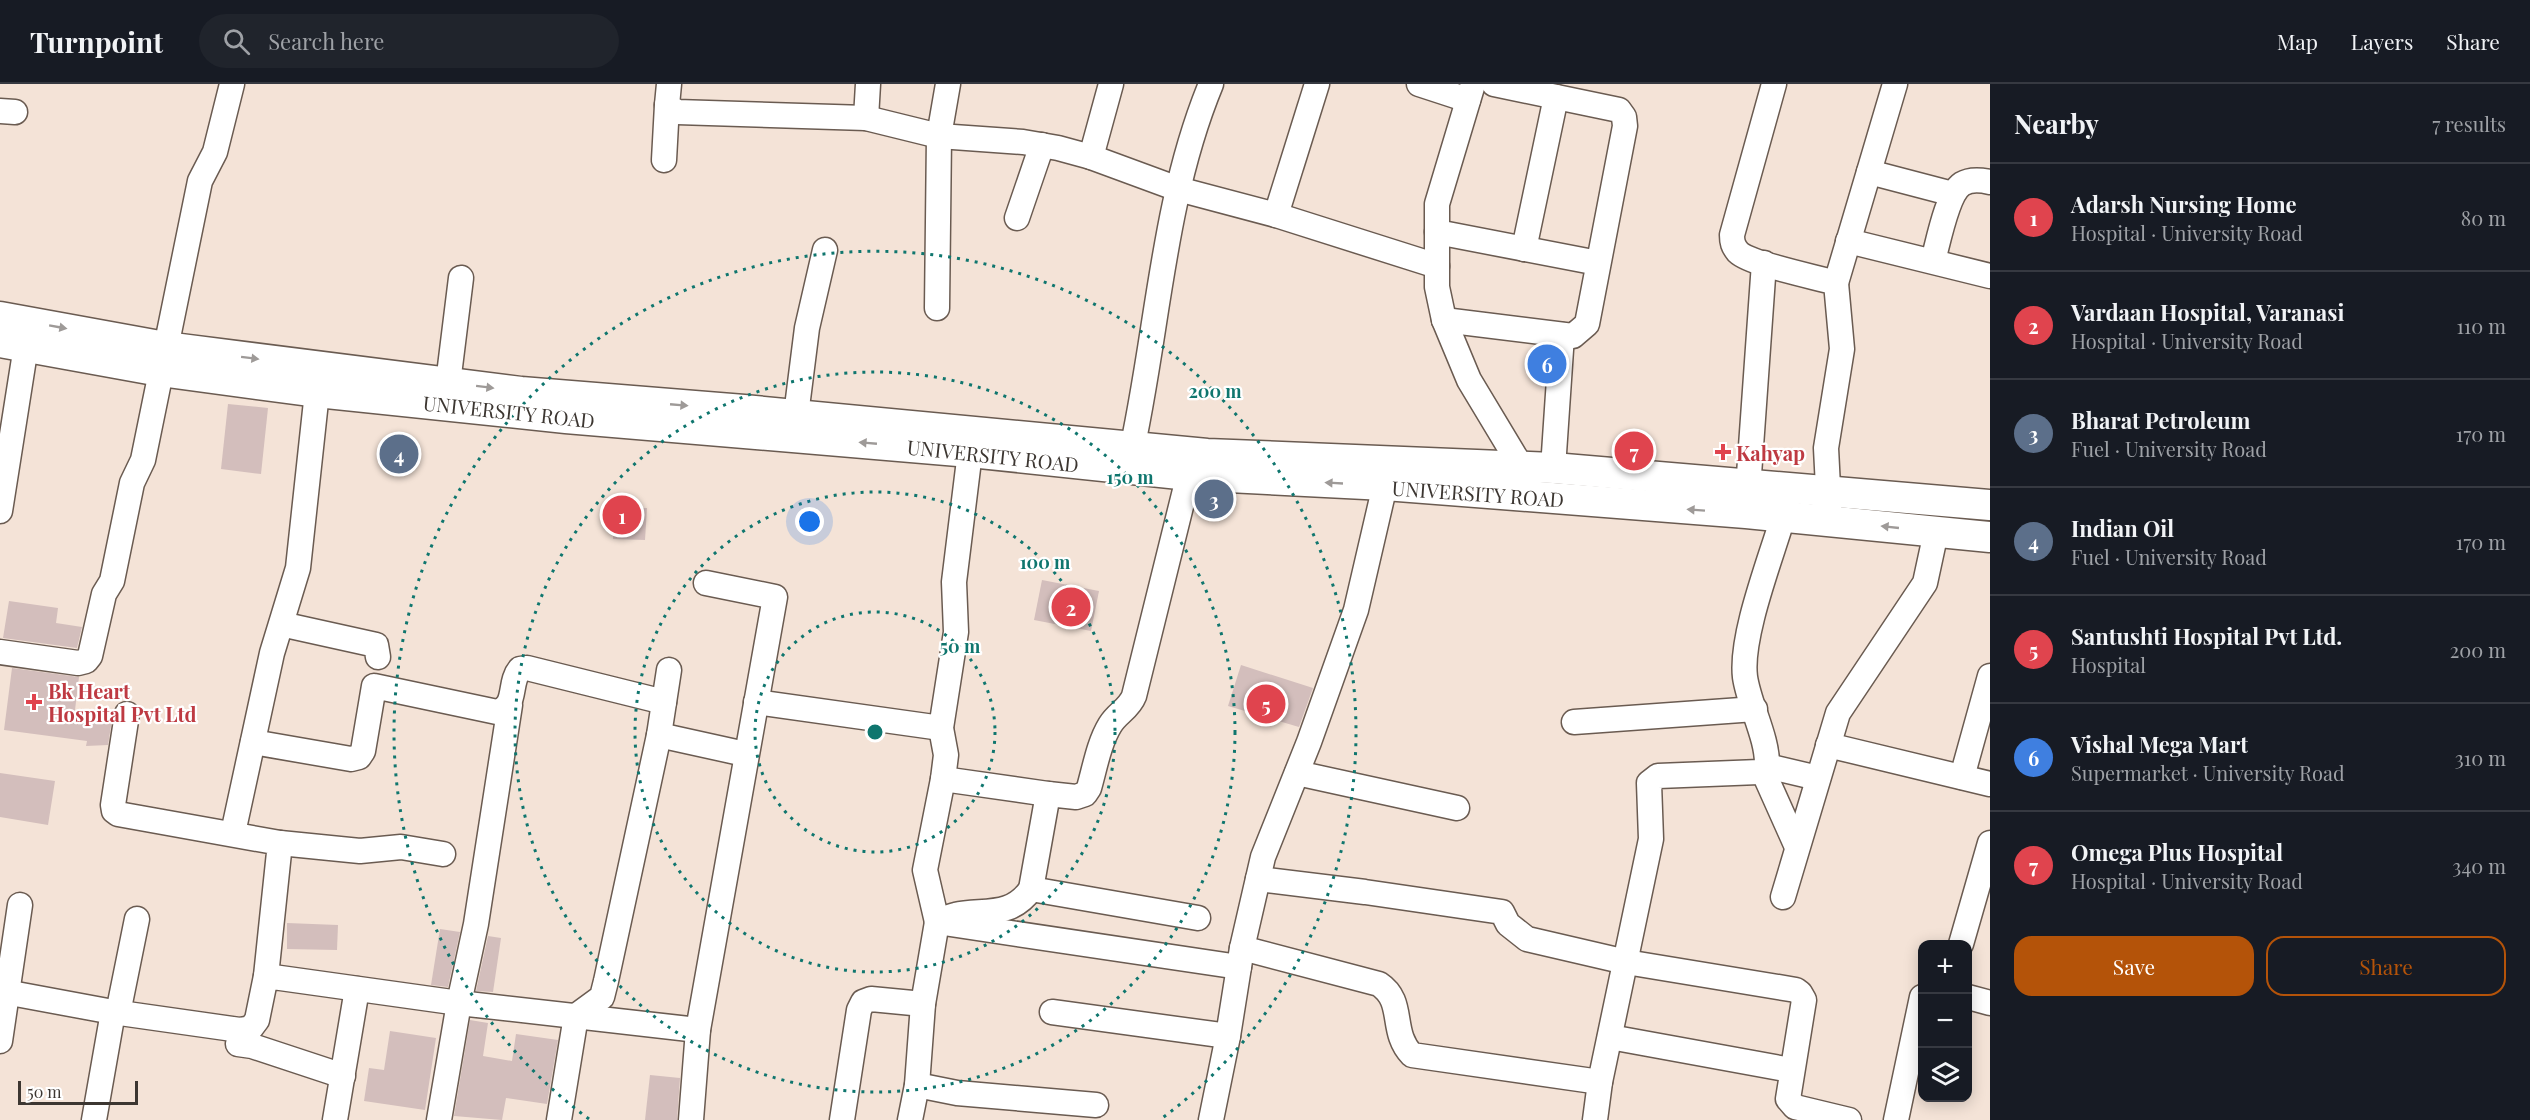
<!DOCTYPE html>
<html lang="en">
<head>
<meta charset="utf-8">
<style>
  body { margin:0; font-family:"Playfair Display",serif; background:#20242c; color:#f1f3f6 }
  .controls { position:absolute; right:18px; bottom:18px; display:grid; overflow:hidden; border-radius:12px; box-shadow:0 3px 15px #0003 }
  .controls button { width:54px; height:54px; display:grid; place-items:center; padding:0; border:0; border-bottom:2px solid #363941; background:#171b24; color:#f1f3f6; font:30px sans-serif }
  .scale { position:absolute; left:18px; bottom:15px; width:120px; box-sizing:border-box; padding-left:6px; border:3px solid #3c3631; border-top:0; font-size:16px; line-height:21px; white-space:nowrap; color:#3c3631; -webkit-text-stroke:4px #fff; paint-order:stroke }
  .you { position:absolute; left:810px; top:438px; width:21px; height:21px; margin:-15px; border:4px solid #fff; border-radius:50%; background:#1a73e8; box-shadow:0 0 0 9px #1a73e833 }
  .badge { display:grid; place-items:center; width:39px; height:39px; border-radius:50%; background:#b45309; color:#fff; font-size:20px; font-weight:700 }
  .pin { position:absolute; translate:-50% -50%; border:3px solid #fff; box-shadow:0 2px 6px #0006 }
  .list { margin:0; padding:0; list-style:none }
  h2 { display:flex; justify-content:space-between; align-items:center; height:78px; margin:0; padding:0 24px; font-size:26px }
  h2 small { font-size:20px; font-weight:400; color:#9ea1a6 }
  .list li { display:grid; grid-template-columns:39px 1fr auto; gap:18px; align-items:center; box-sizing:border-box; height:108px; padding:0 24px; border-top:2px solid #363941 }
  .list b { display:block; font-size:22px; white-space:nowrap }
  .list p { margin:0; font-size:20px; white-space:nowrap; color:#9ea1a6 }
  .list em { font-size:20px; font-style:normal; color:#9ea1a6 }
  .actions { display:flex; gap:12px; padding:18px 24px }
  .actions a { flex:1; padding:14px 0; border:2px solid #b45309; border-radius:18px; text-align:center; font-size:21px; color:#b45309 }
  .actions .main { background:#b45309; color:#fff }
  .icon { flex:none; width:33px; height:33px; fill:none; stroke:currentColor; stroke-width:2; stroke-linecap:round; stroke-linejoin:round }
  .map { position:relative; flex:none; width:1990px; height:1036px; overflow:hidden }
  header { display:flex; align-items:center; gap:36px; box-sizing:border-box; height:84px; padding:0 30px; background:#171b24; border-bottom:2px solid #363941 }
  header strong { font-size:28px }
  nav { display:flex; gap:33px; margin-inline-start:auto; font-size:21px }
  .search { width:420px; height:54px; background:#20242c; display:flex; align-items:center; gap:15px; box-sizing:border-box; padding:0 21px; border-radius:33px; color:#9ea1a6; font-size:22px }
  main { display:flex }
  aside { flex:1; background:#171b24 }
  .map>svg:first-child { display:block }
</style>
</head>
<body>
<header>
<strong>Turnpoint</strong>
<div class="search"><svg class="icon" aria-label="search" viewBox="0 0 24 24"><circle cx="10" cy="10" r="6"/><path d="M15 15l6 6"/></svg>Search here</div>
<nav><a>Map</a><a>Layers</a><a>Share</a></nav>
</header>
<main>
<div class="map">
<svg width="1990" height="1036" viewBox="0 0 1990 1036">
  <rect width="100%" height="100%" fill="#f4e3d7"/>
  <!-- building -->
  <g fill="#d3bebc">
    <polygon points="1538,263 1547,266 1545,292 1541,293"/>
    <polygon points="228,320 268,324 261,390 221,385"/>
    <polygon points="615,423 647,424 645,456 613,455"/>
    <polygon points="1042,496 1099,507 1091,547 1034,536"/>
    <polygon points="9,517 58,524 56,539 82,543 77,564 3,554"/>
    <polygon points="1241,581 1313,604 1299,643 1228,622"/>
    <polygon points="12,584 79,593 75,626 113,629 108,661 86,662 87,657 4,646"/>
    <polygon points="0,689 55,697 48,741 0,733"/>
    <polygon points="287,839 338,841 337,866 287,865"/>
    <polygon points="440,845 460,848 448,903 431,901"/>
    <polygon points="488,852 501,854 493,908 476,907"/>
    <polygon points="470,936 488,939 483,972 512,977 516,950 558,956 547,1020 506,1014 502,1036 454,1032"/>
    <polygon points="390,947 436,954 425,1026 364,1017 369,984 384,986"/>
    <polygon points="650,991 680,994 677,1036 645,1036"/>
  </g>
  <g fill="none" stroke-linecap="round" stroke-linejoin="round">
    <!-- minor casing -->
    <g stroke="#6a5b51" stroke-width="27">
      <g id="minor">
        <polyline points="669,0 667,21 677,28 866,34 939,52 1023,58 1058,64 1091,73 1178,105 1276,131 1437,182"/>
        <polyline points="1419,0 1468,16"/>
        <polyline points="1473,0 1437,120 1437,203 1444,236 1469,296 1528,394"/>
        <path d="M1774,0L1732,151C1732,158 1733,162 1738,168C1750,180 1816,193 1836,199L1842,265L1826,364L1829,423"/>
        <polyline points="0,27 15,28"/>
        <polyline points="866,34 868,0"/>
        <polyline points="1091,73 1111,0"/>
        <polyline points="664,76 667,21"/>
        <polyline points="1869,88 1953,110"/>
        <polyline points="1276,131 1317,0"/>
        <polyline points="1017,134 1042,61"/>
        <polyline points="1437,148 1598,179"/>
        <polyline points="1848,157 1990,192"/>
        <polyline points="1524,165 1556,13"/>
        <path d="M1933,177C1938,159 1947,110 1962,100C1970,95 1981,96 1990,98"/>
        <polyline points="1836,199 1895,0"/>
        <polyline points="937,224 939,52 948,0"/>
        <polyline points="1444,236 1573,252 1587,240 1625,42 1624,33 1619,26 1494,0"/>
        <polyline points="448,299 461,194"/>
        <polyline points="796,331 807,244 825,166"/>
        <polyline points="970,368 954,498 956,548 941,644 946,671 943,695 925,786 937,838 1239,883"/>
        <path d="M1129,379C1158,253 1161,121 1211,0"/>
        <polyline points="1553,384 1562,251"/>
        <polyline points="1747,419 1764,179"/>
        <polyline points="0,427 26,262"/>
        <polyline points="290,542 376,561 378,573"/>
        <polyline points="0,568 78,579 86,577 90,572 104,510 112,497 132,399 143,376 200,97 215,68 232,0"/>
        <polyline points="756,618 941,644"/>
        <polyline points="127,630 113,721 114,727 118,730 280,759 266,892"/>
        <polyline points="1574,638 1755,625"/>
        <polyline points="659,651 745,670"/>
        <path d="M253,658L351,675L359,673L363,667L374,602L497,628C518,622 508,599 520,585L527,584L664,618"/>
        <polyline points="1828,661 1990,700"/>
        <polyline points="1767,682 1818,694"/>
        <polyline points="1763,687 1797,763"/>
        <polyline points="1297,689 1457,724"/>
        <polyline points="1962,693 1990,592"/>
        <polyline points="943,695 1048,710"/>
        <polyline points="233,749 272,569 298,484 317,308"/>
        <polyline points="280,759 360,767 401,763 443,770"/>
        <polyline points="1258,795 1365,808 1502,828 1508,840 1527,855 1626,878 1796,906 1800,909 1804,916 1788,1015 1795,1023 1849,1036"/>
        <polyline points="1031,805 1198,834"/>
        <polyline points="1783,813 1838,629 1925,499 1936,448"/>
        <polyline points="1961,860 1990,759"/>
        <path d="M1242,864L1379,900C1406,918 1389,947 1412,971L1600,998"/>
        <polyline points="0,907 113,928 240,946 251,944 257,936 266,892 459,919 698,946"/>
        <polyline points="1968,913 1990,919"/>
        <polyline points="1052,928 1228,952"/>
        <polyline points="118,929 137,835"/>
        <polyline points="1610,953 1791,986"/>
        <polyline points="0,957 20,821"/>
        <polyline points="238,960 252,962 343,992"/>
        <polyline points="917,1001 957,1009 1096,1021"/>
        <polyline points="94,1036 113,928"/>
        <polyline points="335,1036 357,905"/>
        <polyline points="439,1036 459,919 476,840 510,621"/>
        <polyline points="559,1036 576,932 602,913 606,897 659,651 669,586"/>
        <polyline points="691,1036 698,946 775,513 706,499"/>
        <polyline points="842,1036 859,926 863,918 871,915 923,920"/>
        <path d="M910,1036L917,1001L923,920L937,838C943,836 949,832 955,831C984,825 1011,834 1031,805L1048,710L1076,713L1085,710L1089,704C1095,683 1099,659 1110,641C1117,629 1129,625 1134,612L1193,374"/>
        <polyline points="1211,1036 1228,952 1242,864 1263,773 1309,658 1356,526 1385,401"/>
        <path d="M1595,1036L1600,998L1651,755L1649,699L1658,692L1759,688L1767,682C1768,654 1749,621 1745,593C1740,552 1771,474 1783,433"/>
        <polyline points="1896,1036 1922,913"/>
      </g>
    </g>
    <!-- major casing -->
    <g stroke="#6a5b51" stroke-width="33">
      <g id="major">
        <polyline points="0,233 165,263 521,308 744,326 1207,370 1553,384 1990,421"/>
        <polyline points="0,258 160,287 317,308 566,334 970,368 1189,391 1385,401 1746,429 1990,453"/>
      </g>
    </g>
    <!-- minor -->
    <use href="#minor" stroke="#fff" stroke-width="24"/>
    <!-- major -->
    <use href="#major" stroke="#fff" stroke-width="30"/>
  </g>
  <!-- one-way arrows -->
  <defs><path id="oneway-solid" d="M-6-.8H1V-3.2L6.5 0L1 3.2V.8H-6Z" transform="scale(1.5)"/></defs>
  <g fill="#9e9a98">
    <use href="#oneway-solid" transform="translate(58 243) rotate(10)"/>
    <use href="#oneway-solid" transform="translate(250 274) rotate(7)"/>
    <use href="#oneway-solid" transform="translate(485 303) rotate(7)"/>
    <use href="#oneway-solid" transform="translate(679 321) rotate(5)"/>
    <use href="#oneway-solid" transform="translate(868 359) rotate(-175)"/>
    <use href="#oneway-solid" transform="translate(1334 399) rotate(-177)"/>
    <use href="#oneway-solid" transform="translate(1696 426) rotate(-176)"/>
    <use href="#oneway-solid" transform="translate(1890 443) rotate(-174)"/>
  </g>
  <!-- distance rings -->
  <g fill="none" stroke="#0f766e" stroke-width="3" stroke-dasharray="3 6">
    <circle cx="875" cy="648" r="120"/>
    <circle cx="875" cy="648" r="240"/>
    <circle cx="875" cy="648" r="360"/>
    <path d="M589 1035A481 481 0 1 1 1161 1035"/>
  </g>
  <!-- markers -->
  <g fill="#e0444e" stroke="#fff" stroke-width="2">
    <path d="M1720 359h6v6h6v6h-6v6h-6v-6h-6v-6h6z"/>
    <path d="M31 609h6v6h6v6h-6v6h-6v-6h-6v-6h6z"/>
  </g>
  <g text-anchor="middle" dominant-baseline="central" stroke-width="4.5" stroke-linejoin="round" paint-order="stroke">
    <!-- street labels -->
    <g font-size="20" fill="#3c3631" stroke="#fff">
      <text transform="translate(509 327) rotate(6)">UNIVERSITY ROAD</text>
      <text transform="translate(993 371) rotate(6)">UNIVERSITY ROAD</text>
      <text transform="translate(1478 409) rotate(4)">UNIVERSITY ROAD</text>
    </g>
    <!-- health labels -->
    <g font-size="20" font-weight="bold" fill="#be3a42" stroke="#fff" text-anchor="start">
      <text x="1736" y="368">Kahyap</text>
      <text x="48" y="606">Bk Heart<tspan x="48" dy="23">Hospital Pvt Ltd</tspan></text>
    </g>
  </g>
  <circle cx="875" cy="648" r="9" fill="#0f766e" stroke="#fff" stroke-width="3"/>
  <g font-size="18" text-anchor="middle" font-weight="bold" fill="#0f766e" stroke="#fff" stroke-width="4.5" stroke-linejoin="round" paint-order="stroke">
    <text x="1215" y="314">200 m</text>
    <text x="1130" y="400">150 m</text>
    <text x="1045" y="485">100 m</text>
    <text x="960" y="569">50 m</text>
  </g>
</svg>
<div class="controls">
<button>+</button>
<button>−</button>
<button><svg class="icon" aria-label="layers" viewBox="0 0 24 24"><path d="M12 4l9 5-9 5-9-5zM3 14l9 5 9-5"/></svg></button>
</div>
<div class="scale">50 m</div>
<div class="you"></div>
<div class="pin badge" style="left:622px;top:431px;background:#e0444e">1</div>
<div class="pin badge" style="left:1071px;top:523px;background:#e0444e">2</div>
<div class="pin badge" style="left:1214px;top:415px;background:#5c6f8a">3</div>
<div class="pin badge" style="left:399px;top:370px;background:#5c6f8a">4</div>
<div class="pin badge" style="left:1266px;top:620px;background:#e0444e">5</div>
<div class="pin badge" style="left:1547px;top:280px;background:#3f7fe0">6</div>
<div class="pin badge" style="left:1634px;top:367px;background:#e0444e">7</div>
</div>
<aside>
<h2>Nearby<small>7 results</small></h2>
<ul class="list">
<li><span class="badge" style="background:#e0444e">1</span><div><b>Adarsh Nursing Home</b><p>Hospital · University Road</p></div><em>80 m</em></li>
<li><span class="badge" style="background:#e0444e">2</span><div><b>Vardaan Hospital, Varanasi</b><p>Hospital · University Road</p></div><em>110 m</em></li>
<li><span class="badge" style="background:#5c6f8a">3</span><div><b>Bharat Petroleum</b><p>Fuel · University Road</p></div><em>170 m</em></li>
<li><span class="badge" style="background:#5c6f8a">4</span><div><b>Indian Oil</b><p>Fuel · University Road</p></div><em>170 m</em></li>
<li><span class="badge" style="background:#e0444e">5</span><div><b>Santushti Hospital Pvt Ltd.</b><p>Hospital</p></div><em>200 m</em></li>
<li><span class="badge" style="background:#3f7fe0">6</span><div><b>Vishal Mega Mart</b><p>Supermarket · University Road</p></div><em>310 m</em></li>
<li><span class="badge" style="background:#e0444e">7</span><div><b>Omega Plus Hospital</b><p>Hospital · University Road</p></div><em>340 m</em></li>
</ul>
<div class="actions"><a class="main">Save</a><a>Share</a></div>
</aside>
</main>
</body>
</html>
